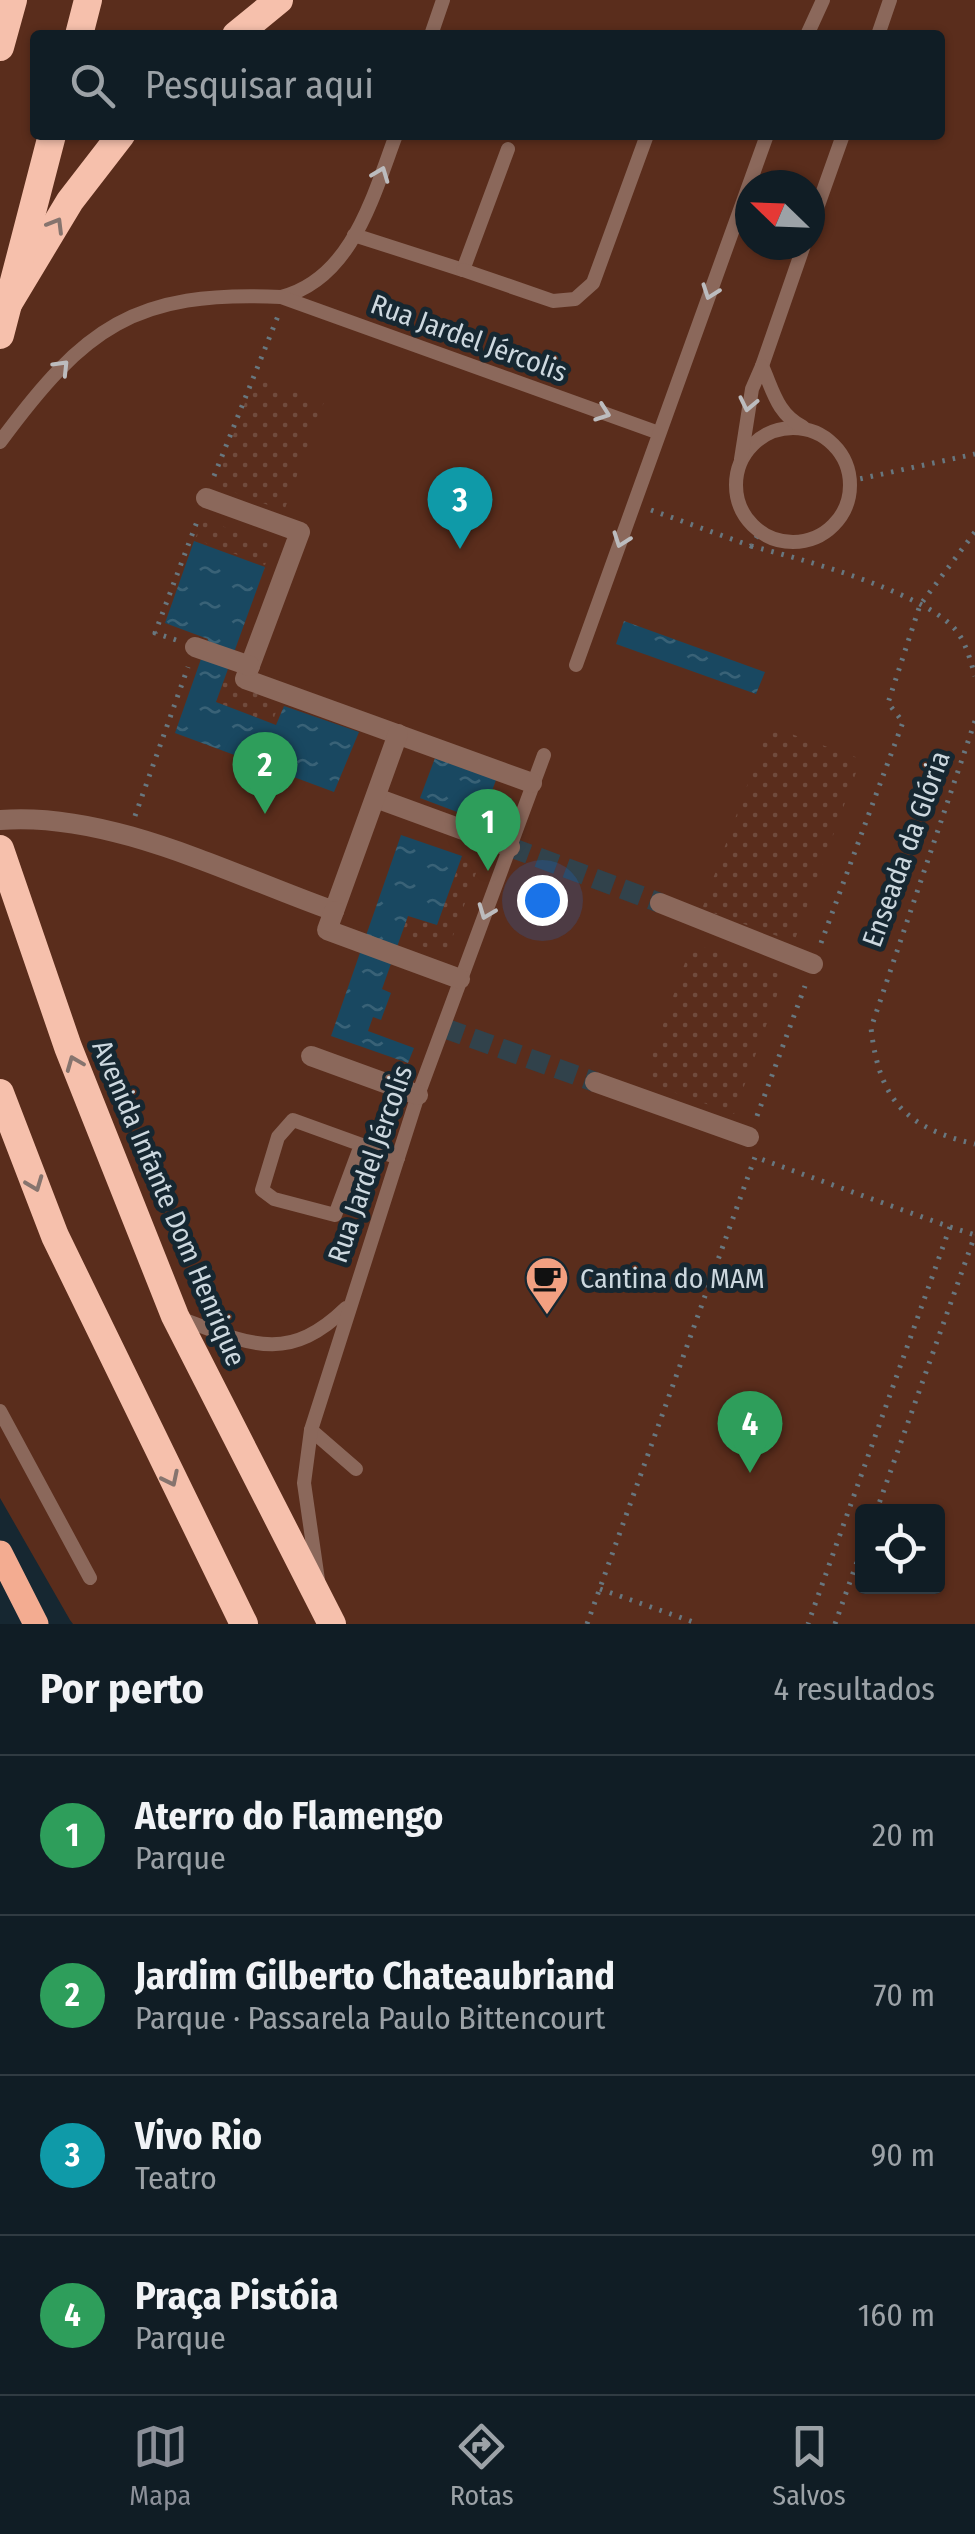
<!DOCTYPE html>
<html lang="pt">
<head>
<meta charset="utf-8">
<style>
  body { margin:0; font-family:"Fira Sans Condensed",sans-serif; background:#1e2a32; color:#f1f3f6 }
  .controls { position:absolute; right:30px; bottom:30px; display:grid; overflow:hidden; border-radius:10px; box-shadow:0 2px 8px #0004 }
  .controls button { width:90px; height:90px; display:grid; place-items:center; padding:0; border:0; border-bottom:2px solid #303b42; background:#101d25; color:#f1f3f6; font:50px sans-serif }
  .compass { position:absolute; left:735px; top:170px; width:90px; height:90px; border-radius:50%; background:#101d25; box-shadow:0 2px 8px #0004; rotate:293deg }
  .you { position:absolute; left:542px; top:900px; width:35px; height:35px; margin:-25px; border:8px solid #fff; border-radius:50%; background:#1a73e8; box-shadow:0 0 0 15px #1a73e833 }
  .badge { display:grid; place-items:center; width:65px; height:65px; border-radius:50%; background:#8c9099; color:#fff; font-size:32px; font-weight:700 }
  .pin { position:absolute; translate:-50% -82px; filter:drop-shadow(0 2px 5px #0008) }
  .pin::after { content:''; position:absolute; top:52px; width:35px; height:30px; background:inherit; clip-path:polygon(0 0,100% 0,50% 100%) }
  .list { margin:0; padding:0; list-style:none }
  h2 { display:flex; justify-content:space-between; align-items:center; height:130px; margin:0; padding:0 40px; font-size:42px }
  h2 small { font-size:32px; font-weight:400; color:#9ca2a7 }
  .list li { display:grid; grid-template-columns:65px 1fr auto; gap:30px; align-items:center; box-sizing:border-box; height:160px; padding:0 40px; border-top:2px solid #303b42 }
  .list b { display:block; font-size:38px; white-space:nowrap }
  .list p { margin:0; font-size:32px; white-space:nowrap; color:#9ca2a7 }
  .list em { font-size:32px; font-style:normal; color:#9ca2a7 }
  .icon { flex:none; width:55px; height:55px; fill:none; stroke:currentColor; stroke-width:2; stroke-linecap:round; stroke-linejoin:round }
  .map { position:relative; flex:none; width:975px; height:1624px; overflow:hidden }
  .search { position:absolute; background:#101d25; box-shadow:0 2px 8px #0004; left:30px; right:30px; top:30px; height:110px; display:flex; align-items:center; gap:25px; box-sizing:border-box; padding:0 35px; border-radius:10px; color:#9ca2a7; font-size:38px }
  .sheet { height:770px; background:#101d25 }
  nav { display:flex; justify-content:space-around; align-items:center; box-sizing:border-box; height:140px; border-top:2px solid #303b42; background:#101d25; font-size:28px; color:#9ca2a7 }
  nav a { display:grid; justify-items:center; gap:5px }
  nav .on { color:#8c9099 }
  .map>svg:first-child { display:block }
</style>
</head>
<body>
<div class="map">
<svg width="975" height="1624" viewBox="0 0 975 1624">
  <defs>
    <pattern id="garden-dots" width="8" height="8" patternUnits="userSpaceOnUse" patternTransform="scale(2.5)"><rect width="8" height="8" fill="#5a2d1c"/><path d="M2 2h.1M6 6h.1" fill="none" stroke="#704b3d" stroke-width="1.8" stroke-linecap="round"/></pattern>
    <pattern id="water-ripples" width="26" height="14" patternUnits="userSpaceOnUse" patternTransform="scale(2.5)"><rect width="26" height="14" fill="#194861"/><path d="M2 4q2-2 4 0t4 0M15 11q2-2 4 0t4 0" fill="none" stroke="#396277"/></pattern>
  </defs>
  <rect width="100%" height="100%" fill="#162731"/>
  <!-- park -->
  <path fill="#5a2d1c" fill-rule="evenodd" d="M0,0H975V1624H73L70,1620L0,1498ZM35,35H940V135H35ZM750,185H810V245H750ZM862,1512H938V1586H862Z"/>
  <!-- garden -->
  <g fill="url(#garden-dots)">
    <polygon points="254,378 324,402 284,511 215,485"/>
    <polygon points="203,519 273,545 265,565 195,539"/>
    <polygon points="225,677 281,698 272,723 216,703"/>
    <polygon points="769,726 861,759 794,942 702,909"/>
    <polygon points="462,856 480,862 446,955 400,938 408,915 437,925"/>
    <polygon points="692,943 784,976 734,1114 643,1081"/>
  </g>
  <!-- water -->
  <g fill="url(#water-ripples)">
    <polygon points="194,541 265,567 216,702 276,725 284,706 359,732 334,792 175,733 208,639 165,623"/>
    <polygon points="624,621 765,672 756,694 616,644"/>
    <polygon points="435,758 496,780 481,821 420,798"/>
    <polygon points="401,835 462,856 437,925 408,916 382,989 391,993 381,1020 373,1017 368,1031 414,1048 408,1063 331,1036"/>
  </g>
  <g fill="none" stroke-linecap="round" stroke-linejoin="round">
    <!-- pedestrian-tunnel -->
    <g stroke="#31424b" stroke-width="20" stroke-dasharray="20 10" stroke-linecap="butt">
      <polyline points="510,847 660,903"/>
      <polyline points="444,1028 595,1082"/>
    </g>
    <!-- path -->
    <g stroke="#68777f" stroke-width="5" stroke-dasharray="2.5 8" stroke-linecap="butt">
      <polyline points="214,476 278,316"/>
      <polyline points="850,481 975,454"/>
      <polyline points="651,510 751,546 760,532"/>
      <path d="M751,546C801,559 917,590 953,627C965,639 970,659 975,676"/>
      <polyline points="176,640 155,633 198,519"/>
      <path d="M975,721L871,1028C879,1099 905,1128 975,1144"/>
      <polyline points="135,816 188,667"/>
      <polyline points="821,943 903,722 888,703 920,605 975,532"/>
      <polyline points="757,1116 805,986"/>
      <polyline points="950,1227 975,1235"/>
      <polyline points="876,1512 975,1235"/>
      <polyline points="600,1589 699,1624"/>
      <polyline points="587,1624 755,1157 950,1227 808,1624"/>
      <polyline points="835,1624 862,1548"/>
    </g>
    <!-- service -->
    <g stroke="#8b685b" stroke-width="14">
      <polyline points="431,35 443,0"/>
      <polyline points="807,35 823,0"/>
      <polyline points="878,35 890,0"/>
      <polyline points="810,228 843,135"/>
      <polyline points="354,235 463,270 508,149"/>
      <polyline points="463,270 553,301 575,299 593,283 647,135"/>
      <path d="M281,297C352,279 373,196 396,135"/>
      <polyline points="762,366 804,245"/>
      <circle cx="793" cy="485" r="57"/>
      <path d="M0,442C84,328 134,290 281,297L659,433"/>
      <path d="M741,459L752,389L762,366C773,390 777,414 803,427"/>
      <polyline points="576,665 767,135"/>
      <polyline points="361,1145 335,1215 274,1199 262,1190 278,1137 293,1120 398,1158"/>
      <path d="M180,1318C249,1344 287,1365 346,1308"/>
      <polyline points="0,1411 90,1578"/>
      <polyline points="311,1430 356,1469"/>
      <polyline points="318,1580 304,1483 311,1430 418,1095 544,755"/>
    </g>
    <!-- pedestrian -->
    <g stroke="#8b685b" stroke-width="20">
      <polyline points="206,498 300,532 245,679 532,783"/>
      <polyline points="195,647 250,666"/>
      <polyline points="376,798 510,847"/>
      <path d="M0,820C110,811 232,875 334,911L398,734"/>
      <polyline points="660,903 813,964"/>
      <polyline points="334,911 327,930 460,979"/>
      <polyline points="311,1056 418,1095"/>
      <polyline points="595,1082 749,1137"/>
    </g>
    <!-- primary -->
    <polyline stroke="#f3ac91" stroke-width="25" points="0,1553 36,1624"/>
    <!-- trunk -->
    <g stroke="#f6c0ac" stroke-width="28">
      <polyline points="79,35 88,0"/>
      <polyline points="236,35 279,0"/>
      <polyline points="0,47 13,0"/>
      <polyline points="5,309 70,201 121,135"/>
      <polyline points="0,335 52,135"/>
      <polyline points="0,849 68,1047 175,1316 332,1624"/>
      <polyline points="0,1093 55,1236 244,1624"/>
    </g>
  </g>
  <!-- one-way arrows -->
  <defs><path id="oneway-chevron" d="M-2-3.5L2.5 0L-2 3.5" fill="none" stroke-width="1.6" stroke-linecap="round" stroke-linejoin="round" transform="scale(2.5)"/></defs>
  <g stroke="#bcbcbe">
    <use href="#oneway-chevron" transform="translate(381 174) rotate(-69)"/>
    <use href="#oneway-chevron" transform="translate(710 292) rotate(110)"/>
    <use href="#oneway-chevron" transform="translate(62 367) rotate(-46)"/>
    <use href="#oneway-chevron" transform="translate(748 404) rotate(102)"/>
    <use href="#oneway-chevron" transform="translate(603 413) rotate(20)"/>
    <use href="#oneway-chevron" transform="translate(621 540) rotate(110)"/>
    <use href="#oneway-chevron" transform="translate(486 912) rotate(111)"/>
  </g>
  <g stroke="#86746e">
    <use href="#oneway-chevron" transform="translate(56 225) rotate(-59)"/>
    <use href="#oneway-chevron" transform="translate(74 1063) rotate(-112)"/>
    <use href="#oneway-chevron" transform="translate(35 1184) rotate(69)"/>
    <use href="#oneway-chevron" transform="translate(171 1479) rotate(64)"/>
  </g>
  <!-- icons -->
  <defs>
    <g id="cafe-pin" transform="scale(2.25)"><path d="M0 17L-7.5 6A9.5 9.5 0 1 1 7.5 6Z" fill="#f2a081" stroke="#162731"/><path d="M-5.5-4.5H6V0H3Q3 3.5 0 3.5H-2.5Q-5.5 3.5-5.5 0ZM3-3.2v2h1.7v-2ZM-6 4.5H4V6H-6Z" fill="#111"/></g>
  </defs>
  <g fill-rule="evenodd">
    <use href="#cafe-pin" x="547" y="1278"/>
  </g>
  <g text-anchor="middle" dominant-baseline="central" stroke-width="10" stroke-linejoin="round" paint-order="stroke">
    <!-- street labels -->
    <g font-size="28" fill="#cdd8df" stroke="#162731">
      <text transform="translate(469 338) rotate(20)">Rua Jardel Jércolis</text>
      <text transform="translate(906 849) rotate(-70)">Enseada da Glória</text>
      <text transform="translate(370 1164) rotate(-71)">Rua Jardel Jércolis</text>
      <text transform="translate(169 1203) rotate(67)">Avenida Infante Dom Henrique</text>
    </g>
    <!-- poi labels -->
    <g font-size="28" fill="#cdd8df" stroke="#162731" text-anchor="start">
      <text x="580" y="1278">Cantina do MAM</text>
    </g>
  </g>
</svg>
<div class="controls">
<button><svg class="icon" aria-label="locate" viewBox="0 0 24 24"><circle cx="12" cy="12" r="6"/><path d="M12 2v4M12 18v4M2 12h4M18 12h4"/></svg></button>
</div>
<svg class="compass" viewBox="-18 -18 36 36"><path d="M0-13l5 13h-10z" fill="#e53935"/><path d="M0 13l5-13h-10z" fill="#9ca2a7"/></svg>
<div class="you"></div>
<div class="pin badge" style="left:488px;top:871px;background:#2e9e5b">1</div>
<div class="pin badge" style="left:265px;top:814px;background:#2e9e5b">2</div>
<div class="pin badge" style="left:460px;top:549px;background:#0f9aa8">3</div>
<div class="pin badge" style="left:750px;top:1473px;background:#2e9e5b">4</div>
<div class="search"><svg class="icon" aria-label="search" viewBox="0 0 24 24"><circle cx="10" cy="10" r="6"/><path d="M15 15l6 6"/></svg>Pesquisar aqui</div>
</div>
<section class="sheet">
<h2>Por perto<small>4 resultados</small></h2>
<ul class="list">
<li><span class="badge" style="background:#2e9e5b">1</span><div><b>Aterro do Flamengo</b><p>Parque</p></div><em>20 m</em></li>
<li><span class="badge" style="background:#2e9e5b">2</span><div><b>Jardim Gilberto Chateaubriand</b><p>Parque · Passarela Paulo Bittencourt</p></div><em>70 m</em></li>
<li><span class="badge" style="background:#0f9aa8">3</span><div><b>Vivo Rio</b><p>Teatro</p></div><em>90 m</em></li>
<li><span class="badge" style="background:#2e9e5b">4</span><div><b>Praça Pistóia</b><p>Parque</p></div><em>160 m</em></li>
</ul>
</section>
<nav>
<a class="on"><svg class="icon" aria-label="map" viewBox="0 0 24 24"><path d="M3 6l6-2 6 2 6-2v14l-6 2-6-2-6 2zM9 4v14M15 6v14"/></svg>Mapa</a>
<a><svg class="icon" aria-label="directions" viewBox="0 0 24 24"><path d="M12 3l9 9-9 9-9-9zM9 14v-3h6M13 9l2 2-2 2"/></svg>Rotas</a>
<a><svg class="icon" aria-label="saved" viewBox="0 0 24 24"><path d="M7 4h10v16l-5-4-5 4z"/></svg>Salvos</a>
</nav>
</body>
</html>
